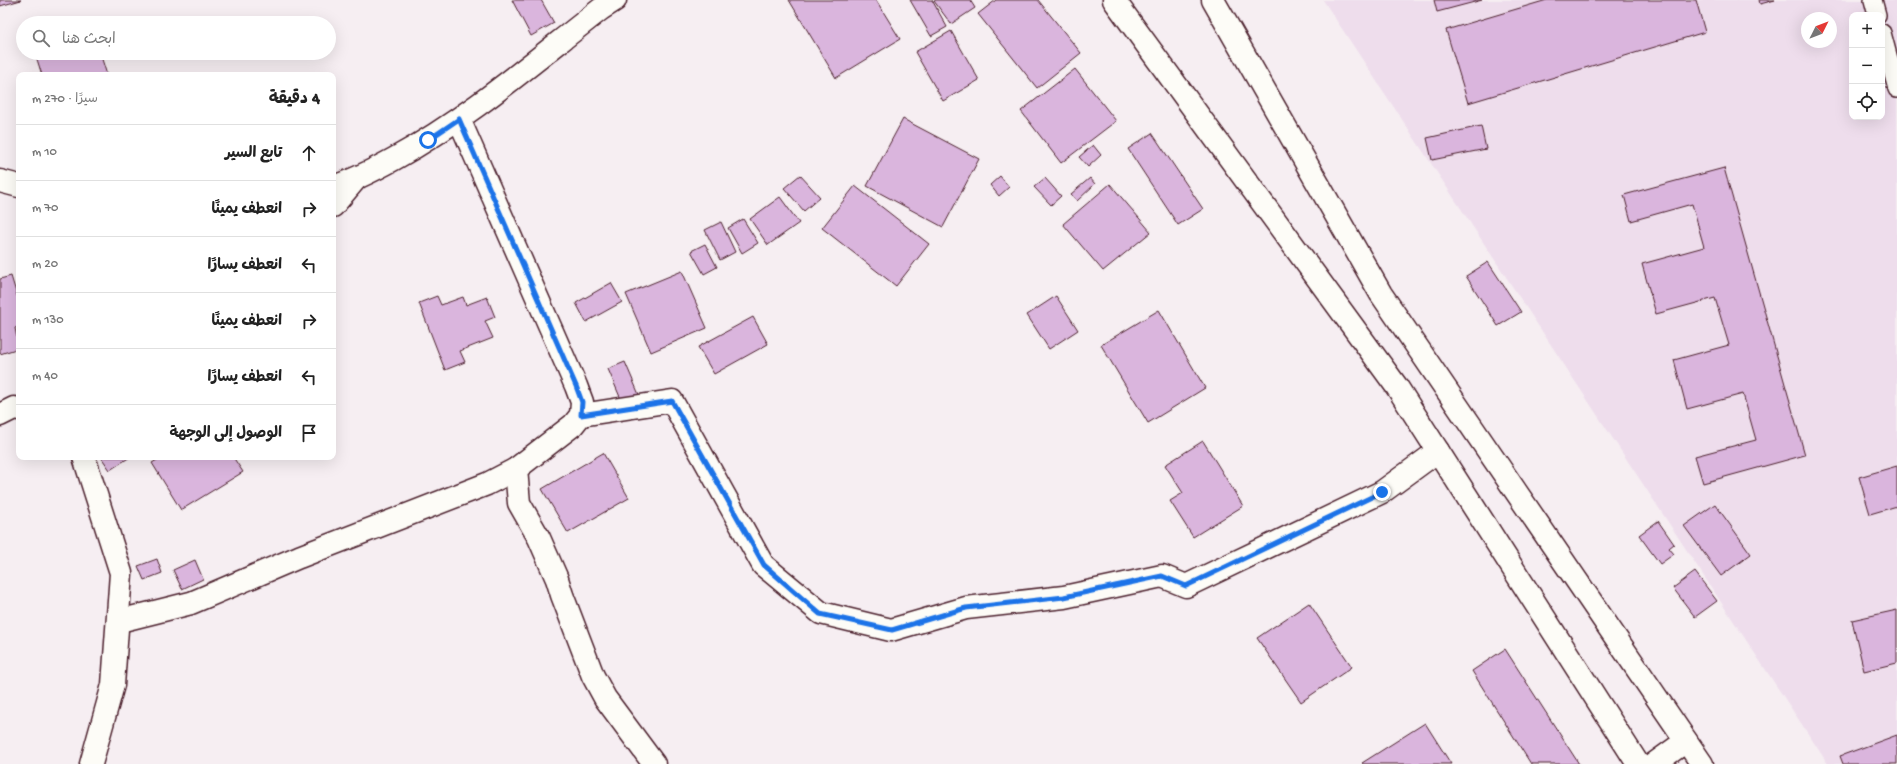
<!DOCTYPE html>
<html lang="ar">
<head>
<meta charset="utf-8">
<style>
  body { margin:0; font-family:"Gochi Hand","Playpen Sans Arabic",sans-serif; background:#f6f6f6; color:#222; direction:rtl }
  .controls { position:absolute; right:12px; top:12px; display:grid; overflow:hidden; border-radius:8px; box-shadow:0 4px 16px #0002 }
  .controls button { width:36px; height:36px; display:grid; place-items:center; padding:0; border:0; border-bottom:1px solid #e0e0e0; background:#fff; color:#222; font:20px sans-serif }
  .compass { position:absolute; left:1801px; top:12px; width:36px; height:36px; border-radius:50%; background:#fff; box-shadow:0 4px 16px #0002; rotate:48deg }
  .stop { position:absolute; width:12px; height:12px; margin:-9px; border:3px solid #1a73e8; border-radius:50%; background:#fff }
  .stop.end { background:#1a73e8; border-color:#fff; box-shadow:0 1px 4px #0008 }
  .list { margin:0; padding:0; list-style:none }
  h2 { display:flex; justify-content:space-between; align-items:center; height:52px; margin:0; padding:0 16px; font-size:17px }
  h2 small { font-size:13px; font-weight:400; color:#767676 }
  .list li { display:grid; grid-template-columns:26px 1fr auto; gap:12px; align-items:center; box-sizing:border-box; height:56px; padding:0 16px; border-top:1px solid #e0e0e0 }
  .list b { display:block; font-size:15px; white-space:nowrap }
  .list em { font-size:13px; font-style:normal; color:#767676 }
  .icon { flex:none; width:22px; height:22px; fill:none; stroke:currentColor; stroke-width:2; stroke-linecap:round; stroke-linejoin:round }
  .map { position:relative; flex:none; width:1897px; height:764px; overflow:hidden; direction:ltr }
  .search { position:absolute; background:#fff; box-shadow:0 4px 16px #0002; left:16px; top:16px; width:320px; height:44px; display:flex; align-items:center; gap:10px; box-sizing:border-box; padding:0 14px; border-radius:22px; color:#767676; font-size:15px }
  .panel { position:absolute; background:#fff; box-shadow:0 4px 16px #0002; left:16px; top:72px; width:320px; height:388px; border-radius:8px; direction:rtl }
  .map>svg:first-child { display:block }
</style>
</head>
<body>
<div class="map">
<svg width="1897" height="764" viewBox="0 0 1897 764">
  <rect width="100%" height="100%" fill="#f6eef2"/>
  <filter id="ink" filterUnits="userSpaceOnUse"><feTurbulence type="fractalNoise" baseFrequency=".025" numOctaves="2"/><feDisplacementMap in="SourceGraphic" scale="8" xChannelSelector="R" yChannelSelector="G"/><feConvolveMatrix kernelMatrix="1 2 1 2 8 2 1 2 1" color-interpolation-filters="sRGB"/></filter>
  <g filter="url(#ink)">
    <!-- built -->
    <path fill="#eeddec" fill-rule="evenodd" d="M1323,0H1897V764H1828ZM1852,15H1882V117H1852ZM1807,18H1831V42H1807Z"/>
    <!-- building -->
    <g fill="#dab5dd" stroke="#4a1f2b">
      <polygon points="0,0 21,0 0,6"/>
      <polygon points="512,0 541,0 554,23 531,36"/>
      <polygon points="789,0 876,0 900,39 836,78"/>
      <polygon points="910,0 932,0 947,27 931,36"/>
      <polygon points="936,0 970,0 975,8 951,24 934,1"/>
      <polygon points="996,0 1038,0 1081,53 1037,88 978,14"/>
      <polygon points="1434,0 1482,0 1437,12"/>
      <polygon points="1547,0 1696,0 1705,32 1468,103 1446,30"/>
      <polygon points="1759,0 1775,0 1760,4"/>
      <polygon points="951,31 979,80 943,101 915,52"/>
      <polygon points="35,53 100,53 107,75 42,75"/>
      <polygon points="1075,69 1116,121 1061,163 1021,111"/>
      <polygon points="903,119 979,159 943,227 867,186"/>
      <polygon points="1481,126 1486,149 1432,160 1427,138"/>
      <polygon points="1152,133 1203,209 1178,225 1128,149"/>
      <polygon points="1093,145 1101,155 1088,167 1079,157"/>
      <polygon points="1724,168 1805,455 1703,483 1695,456 1756,440 1743,394 1687,409 1674,360 1729,345 1715,298 1656,314 1642,264 1704,247 1692,204 1631,221 1624,195"/>
      <polygon points="800,175 820,197 804,211 784,188"/>
      <polygon points="1000,176 1009,187 999,196 990,185"/>
      <polygon points="1045,178 1061,196 1051,205 1034,187"/>
      <polygon points="1090,178 1095,184 1077,201 1071,194"/>
      <polygon points="1110,184 1151,232 1103,271 1063,224"/>
      <polygon points="855,186 929,244 896,286 822,228"/>
      <polygon points="780,197 799,223 768,245 750,219"/>
      <polygon points="743,219 758,243 742,253 728,228"/>
      <polygon points="721,222 735,252 720,260 705,230"/>
      <polygon points="705,244 717,267 704,274 691,251"/>
      <polygon points="1488,262 1521,312 1498,326 1466,276"/>
      <polygon points="682,271 707,328 651,352 626,294"/>
      <polygon points="11,276 19,302 19,326 15,328 19,348 0,354 0,279"/>
      <polygon points="611,283 622,302 586,322 576,303"/>
      <polygon points="437,296 441,305 463,297 466,305 487,297 495,317 485,321 493,338 460,351 465,362 445,370 419,303"/>
      <polygon points="1056,296 1078,330 1049,349 1027,315"/>
      <polygon points="1159,310 1205,388 1148,423 1101,345"/>
      <polygon points="753,317 768,344 714,374 698,347"/>
      <polygon points="625,362 640,397 623,404 608,369"/>
      <polygon points="1203,441 1243,506 1193,537 1170,501 1183,493 1165,465"/>
      <polygon points="603,453 629,498 568,533 542,489"/>
      <polygon points="101,457 130,457 110,470"/>
      <polygon points="162,457 233,457 243,472 181,510 152,463"/>
      <polygon points="1897,466 1897,506 1870,514 1859,477"/>
      <polygon points="1715,504 1751,554 1721,576 1684,526"/>
      <polygon points="1658,521 1674,544 1669,548 1674,554 1660,564 1639,535"/>
      <polygon points="157,559 162,573 144,580 138,566"/>
      <polygon points="195,560 203,579 182,589 173,570"/>
      <polygon points="1695,572 1717,601 1695,617 1673,588"/>
      <polygon points="1309,603 1352,667 1301,702 1257,638"/>
      <polygon points="1897,610 1897,663 1864,671 1852,620"/>
      <polygon points="1505,649 1579,764 1531,764 1472,671"/>
      <polygon points="1425,723 1451,764 1363,764 1362,763"/>
      <polygon points="1897,735 1897,764 1843,764 1840,756"/>
    </g>
    <g fill="none" stroke-linecap="round" stroke-linejoin="round">
      <!-- service casing -->
      <g stroke="#4a1f2b" stroke-width="20">
        <g id="service">
          <polyline points="1873,0 1877,15"/>
          <polyline points="1882,33 1897,89"/>
        </g>
      </g>
      <!-- minor casing -->
      <g stroke="#4a1f2b" stroke-width="25">
        <g id="minor">
          <polyline points="333,206 355,180"/>
          <polyline points="0,415 14,408 19,409"/>
          <polyline points="581,415 672,401 763,565 821,613 891,630 966,608 1064,597 1162,576 1186,586 1382,492 1438,451"/>
          <polyline points="84,457 121,573 113,685 91,764"/>
          <polyline points="516,469 519,503 539,538 557,579 562,595 593,676 605,698 654,764"/>
          <polyline points="119,621 191,603 299,557 487,484 516,469 573,425 581,415 582,402 576,386 459,119"/>
          <polyline points="1654,764 1686,741"/>
        </g>
      </g>
      <!-- tertiary casing -->
      <g stroke="#4a1f2b" stroke-width="25">
        <g id="tertiary">
          <polyline points="0,181 19,186"/>
          <path d="M333,187C355,180 374,170 394,159C469,118 534,61 601,9L615,0"/>
        </g>
      </g>
      <!-- primary casing -->
      <g stroke="#4a1f2b" stroke-width="25">
        <g id="primary">
          <polyline points="1114,0 1397,387 1638,764"/>
          <polyline points="1213,0 1381,294 1702,764"/>
        </g>
      </g>
      <!-- service -->
      <use href="#service" stroke="#fdfcf7" stroke-width="17"/>
      <!-- minor -->
      <use href="#minor" stroke="#fdfcf7" stroke-width="22"/>
      <!-- tertiary -->
      <use href="#tertiary" stroke="#fdfcf7" stroke-width="22"/>
      <!-- primary -->
      <use href="#primary" stroke="#fdfcf7" stroke-width="22"/>
    </g>
  </g>
  <g fill="none" stroke-linecap="round" stroke-linejoin="round" filter="url(#ink)">
    <!-- route -->
    <polyline stroke="#1a73e8" stroke-width="5" points="428,140 459,119 576,386 582,402 581,415 672,401 764,565 820,614 892,630 966,608 1064,597 1162,576 1186,586 1382,492"/>
  </g>
</svg>
<div class="controls">
<button>+</button>
<button>−</button>
<button><svg class="icon" aria-label="locate" viewBox="0 0 24 24"><circle cx="12" cy="12" r="6"/><path d="M12 2v4M12 18v4M2 12h4M18 12h4"/></svg></button>
</div>
<svg class="compass" viewBox="-18 -18 36 36"><path d="M0-13l5 13h-10z" fill="#e53935"/><path d="M0 13l5-13h-10z" fill="#767676"/></svg>
<div class="stop" style="left:428px;top:140px"></div>
<div class="stop end" style="left:1382px;top:492px"></div>
<div class="search"><svg class="icon" aria-label="search" viewBox="0 0 24 24"><circle cx="10" cy="10" r="6"/><path d="M15 15l6 6"/></svg>ابحث هنا</div>
<section class="panel">
<h2>4 دقيقة<small>سيرًا · 270 m</small></h2>
<ul class="list">
<li><svg class="icon" aria-label="ahead" viewBox="0 0 24 24"><path d="M12 20V5M6 11l6-6 6 6"/></svg><div><b>تابع السير</b></div><em>10 m</em></li>
<li><svg class="icon" aria-label="right" viewBox="0 0 24 24"><path d="M7 20v-9h11M14 6l5 5-5 5"/></svg><div><b>انعطف يمينًا</b></div><em>70 m</em></li>
<li><svg class="icon" aria-label="left" viewBox="0 0 24 24"><path d="M17 20v-9H6M10 6l-5 5 5 5"/></svg><div><b>انعطف يسارًا</b></div><em>20 m</em></li>
<li><svg class="icon" aria-label="right" viewBox="0 0 24 24"><path d="M7 20v-9h11M14 6l5 5-5 5"/></svg><div><b>انعطف يمينًا</b></div><em>130 m</em></li>
<li><svg class="icon" aria-label="left" viewBox="0 0 24 24"><path d="M17 20v-9H6M10 6l-5 5 5 5"/></svg><div><b>انعطف يسارًا</b></div><em>40 m</em></li>
<li><svg class="icon" aria-label="arrive" viewBox="0 0 24 24"><path d="M6 21V4h12l-3 4 3 4H6"/></svg><div><b>الوصول إلى الوجهة</b></div></li>
</ul>
</section>
</div>
</body>
</html>
